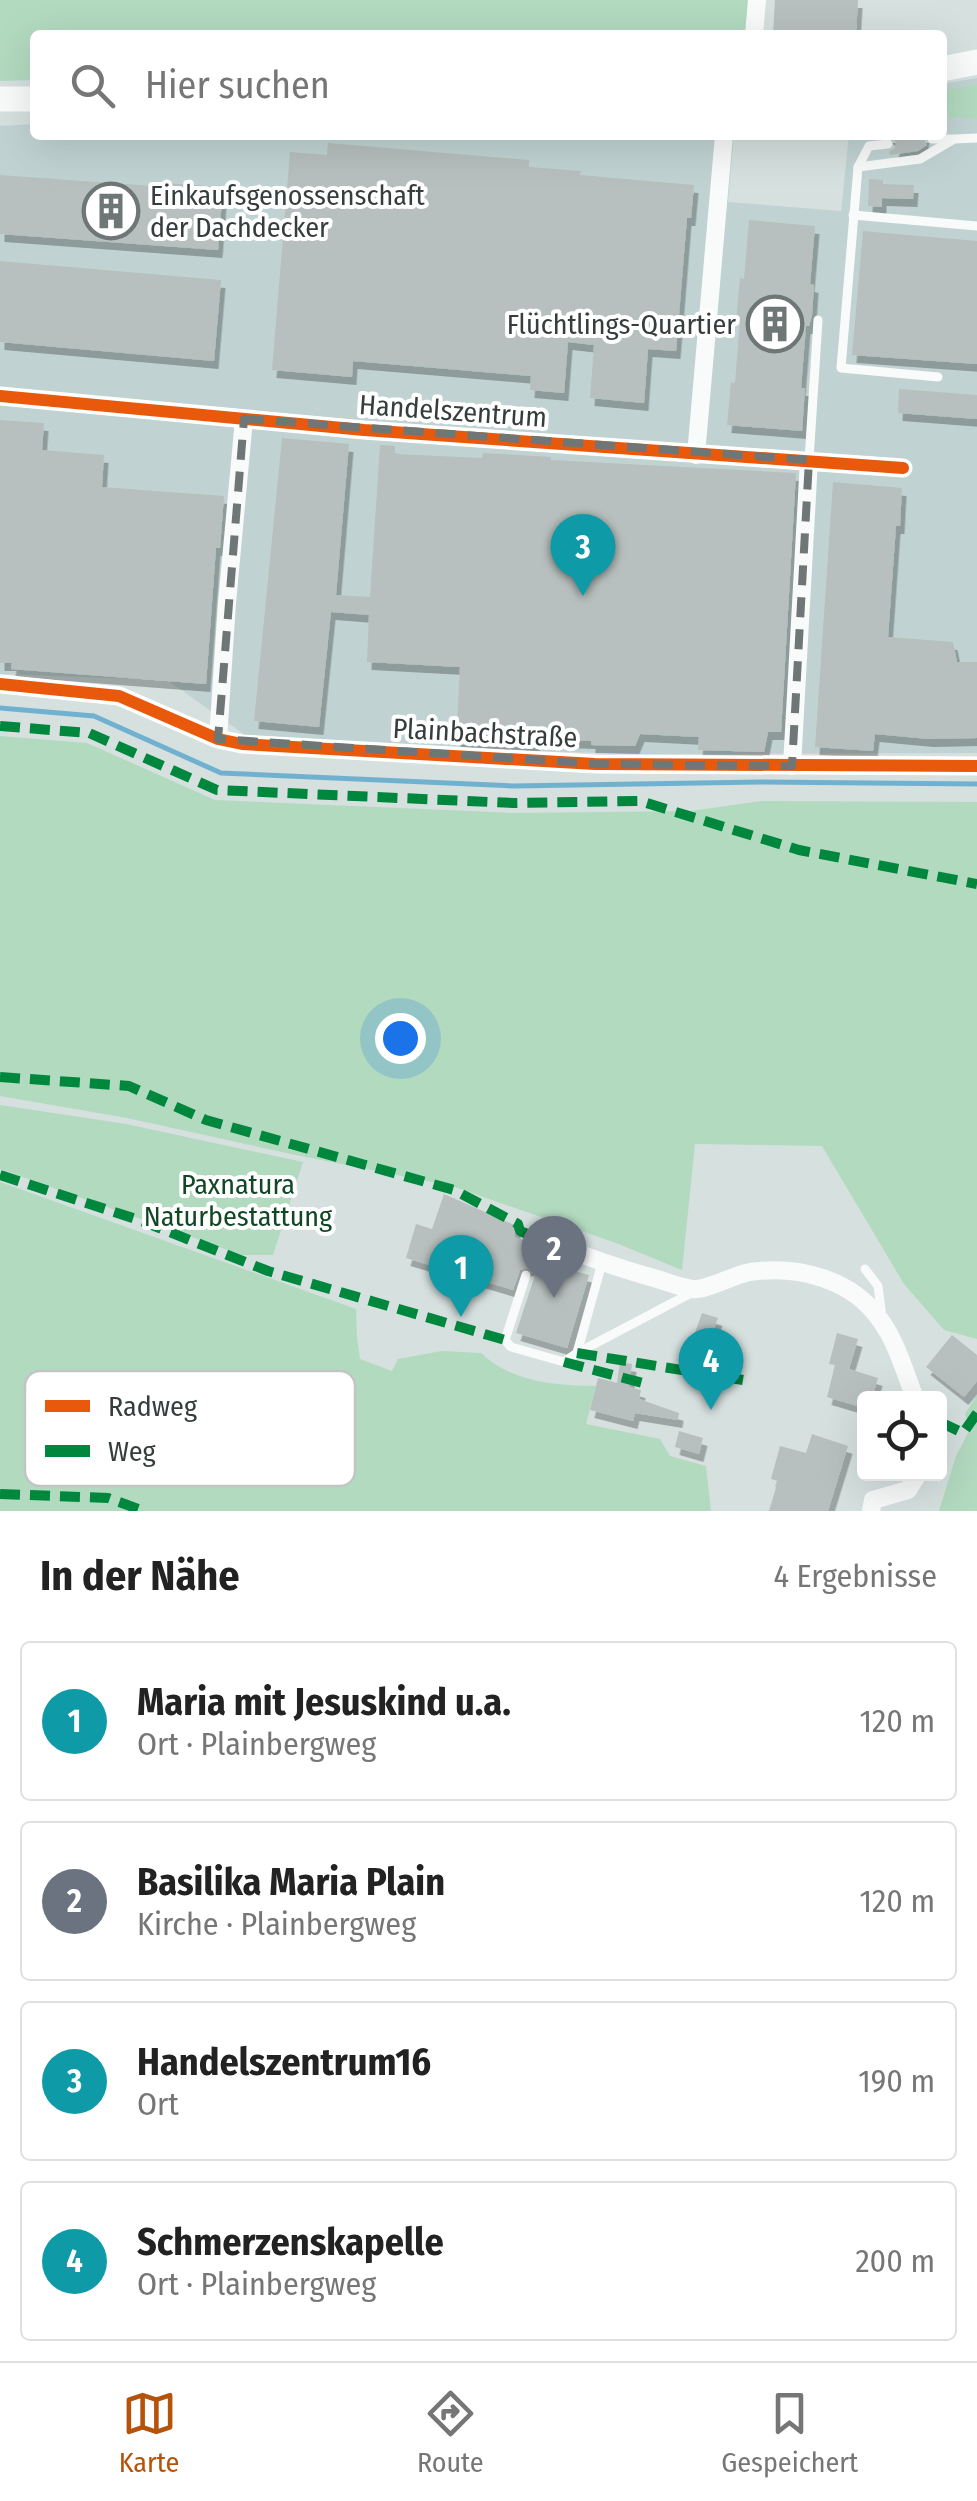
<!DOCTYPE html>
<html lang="de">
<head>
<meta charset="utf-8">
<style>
  body { margin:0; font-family:"Fira Sans Condensed",sans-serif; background:#f2f2f2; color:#222 }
  .controls { position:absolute; right:30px; bottom:30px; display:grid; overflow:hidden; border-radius:10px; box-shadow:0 10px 40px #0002 }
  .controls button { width:90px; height:90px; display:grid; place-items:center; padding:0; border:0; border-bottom:2px solid #e0e0e0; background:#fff; color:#222; font:50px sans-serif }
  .you { position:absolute; left:400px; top:1038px; width:35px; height:35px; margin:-25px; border:8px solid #fff; border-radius:50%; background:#1a73e8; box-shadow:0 0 0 15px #1a73e833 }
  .badge { display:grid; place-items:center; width:65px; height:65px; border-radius:50%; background:#b45309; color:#fff; font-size:32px; font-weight:700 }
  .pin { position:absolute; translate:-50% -82px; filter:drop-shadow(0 2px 5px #0008) }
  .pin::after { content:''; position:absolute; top:52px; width:35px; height:30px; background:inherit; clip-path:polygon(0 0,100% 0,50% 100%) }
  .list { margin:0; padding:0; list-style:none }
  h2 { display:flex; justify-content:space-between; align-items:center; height:130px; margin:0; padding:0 40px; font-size:42px }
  h2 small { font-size:32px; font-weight:400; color:#767676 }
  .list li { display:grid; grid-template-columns:65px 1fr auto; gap:30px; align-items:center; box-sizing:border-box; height:160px; margin:0 20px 20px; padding:0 20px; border:2px solid #e0e0e0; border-radius:10px }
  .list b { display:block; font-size:38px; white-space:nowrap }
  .list p { margin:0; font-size:32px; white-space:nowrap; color:#767676 }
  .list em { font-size:32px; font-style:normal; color:#767676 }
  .icon { flex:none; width:55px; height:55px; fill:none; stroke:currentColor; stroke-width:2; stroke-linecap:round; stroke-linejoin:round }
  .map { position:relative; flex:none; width:977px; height:1511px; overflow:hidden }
  .search { position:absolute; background:#fff; box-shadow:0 10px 40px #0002; left:30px; right:30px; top:30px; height:110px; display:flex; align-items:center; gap:25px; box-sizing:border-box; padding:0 35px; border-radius:10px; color:#767676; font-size:38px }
  .sheet { height:850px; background:#fff }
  nav { display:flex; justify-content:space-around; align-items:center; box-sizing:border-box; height:140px; border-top:2px solid #e0e0e0; background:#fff; font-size:28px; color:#767676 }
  nav a { display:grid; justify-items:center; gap:5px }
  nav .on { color:#b45309 }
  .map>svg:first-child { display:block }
</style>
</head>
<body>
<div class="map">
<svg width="977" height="1511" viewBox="0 0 977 1511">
  <defs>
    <filter id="shadow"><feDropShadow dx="4.5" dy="8" stdDeviation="0" flood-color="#0004"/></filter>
  </defs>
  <rect width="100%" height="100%" fill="#d5e0df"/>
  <!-- built -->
  <polygon fill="#c0d3d2" points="977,78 977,753 644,754 454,749 245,735 167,680 0,674 0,126 35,124 35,135 734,135 728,202 841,211 849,135 942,135 942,84"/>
  <!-- green -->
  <g fill="#b2dabf">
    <polygon points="0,0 750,0 748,35 35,35 35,80 0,81"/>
    <polygon points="977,85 977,119 942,117 942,91"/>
    <polygon points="0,736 87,743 215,800 513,813 691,811 761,801 977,802 977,1339 944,1330 904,1284 822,1146 695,1144 682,1270 616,1243 452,1186 291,1154 127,1118 0,1096"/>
    <polygon points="0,1105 126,1124 303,1162 273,1255 242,1255 0,1169"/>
    <path d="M0,1182L356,1309L357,1337L360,1359L392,1371L398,1359L442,1351L481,1353C511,1382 556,1386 596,1386L586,1424L660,1439L670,1456L706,1466L711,1511H0Z"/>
    <polygon points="977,1395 977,1511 939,1511 956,1456 970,1429 965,1414"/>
  </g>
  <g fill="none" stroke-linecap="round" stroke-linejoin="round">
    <!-- stream -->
    <polyline stroke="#71b1d0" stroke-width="5" points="0,708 94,716 221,773 513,786 761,782 977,784"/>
  </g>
  <!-- building -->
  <g fill="#b7c0be" filter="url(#shadow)">
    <polygon points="775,0 858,0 856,35 773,35"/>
    <polygon points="887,135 925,135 924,140 927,145 918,151 890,155 889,152 895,148 896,142"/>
    <polygon points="328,143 529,160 529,167 581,171 580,175 694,185 691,218 687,218 676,351 648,349 644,403 590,398 594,345 568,342 564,393 530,390 531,376 353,361 352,377 272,370 290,152 327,155"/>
    <polygon points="0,175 166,187 166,183 223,187 218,250 0,234"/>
    <polygon points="869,179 883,180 883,184 914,185 913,199 882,198 882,207 868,206"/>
    <polygon points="749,220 815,226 810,284 814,285 812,315 809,326 806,326 801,388 805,388 802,431 727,425 731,382 735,383 740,321 736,321 740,278 744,279"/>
    <polygon points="863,231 977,241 977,364 852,355"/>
    <polygon points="0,261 221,280 214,361 0,342"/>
    <polygon points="899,389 977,395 977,419 898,413"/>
    <polygon points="0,420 44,423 42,450 104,455 102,487 224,496 220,548 216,548 206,684 11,669 12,663 0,663"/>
    <polygon points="282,438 349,444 336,595 370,597 380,445 395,446 395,454 482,458 483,453 551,457 551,460 796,473 781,732 768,732 764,752 698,750 699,737 640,734 635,746 591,745 591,741 536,739 535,748 456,744 460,667 367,662 369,615 331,612 319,727 254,721"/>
    <polygon points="833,482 902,488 900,526 896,526 888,637 953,642 957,662 977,662 977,738 929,739 875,734 873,751 815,747"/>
    <polygon points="444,1194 517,1226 514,1237 526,1241 527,1244 523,1259 527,1265 533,1266 539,1260 551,1264 558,1259 571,1264 574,1271 589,1275 567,1348 516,1333 534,1278 534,1272 529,1268 520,1270 513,1290 406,1258 416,1224 432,1229"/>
    <polygon points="702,1313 718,1318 708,1345 692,1341"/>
    <polygon points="837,1333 858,1339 849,1369 878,1378 872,1398 864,1398 864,1408 827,1397 835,1365 829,1364"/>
    <polygon points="952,1335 977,1355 977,1381 964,1397 926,1367"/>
    <polygon points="620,1362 632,1364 629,1387 641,1390 639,1399 679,1413 678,1420 635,1413 633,1421 590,1410 598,1378 617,1383"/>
    <polygon points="679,1431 703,1438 699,1454 675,1447"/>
    <polygon points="812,1434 848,1446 828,1511 769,1511 778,1481 771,1479 780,1446 806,1453"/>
  </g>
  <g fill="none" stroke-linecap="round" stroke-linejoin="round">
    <!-- service -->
    <g stroke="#f9fafa" stroke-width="9">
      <polyline points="932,139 951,139"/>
      <polyline points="858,167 869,146 888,144"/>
      <polyline points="853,215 977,226"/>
      <polyline points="938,377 841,368 858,167 920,159 954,139 977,138"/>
      <polyline points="809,460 818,320"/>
      <polyline points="531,1258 538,1238"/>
      <polyline points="865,1269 878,1286 882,1317"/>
      <polyline points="526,1275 505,1340 511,1347 564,1362 577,1353 695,1291"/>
      <polyline points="577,1353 602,1263"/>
    </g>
    <!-- minor -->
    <g stroke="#f9fafa" stroke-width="18">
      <polyline points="754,35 757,0"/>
      <polyline points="0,396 364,430 903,468"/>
      <polyline points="696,455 724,135"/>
      <polyline points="0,684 119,696 218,739 242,744 595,764 977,766"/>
      <polyline points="218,739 227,603 244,419"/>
      <polyline points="792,766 809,460"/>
      <path d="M538,1238C576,1253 614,1267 654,1278C667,1282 679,1287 692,1289C706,1291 733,1275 750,1272C798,1265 853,1279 881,1321C897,1343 905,1373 915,1398"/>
      <polyline points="871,1511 873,1500 908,1490 918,1474"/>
    </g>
    <!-- primary -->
    <g stroke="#f9fafa" stroke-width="25">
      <polyline points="942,69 977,62"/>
      <polyline points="0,99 35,99"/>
    </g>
    <!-- quiet -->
    <g stroke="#00873e" stroke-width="10" stroke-dasharray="20 10" stroke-linecap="butt">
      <polyline points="0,726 89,733 217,790 513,803 640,801 799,850 977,884"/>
      <polyline points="0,1077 129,1086 206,1120 454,1190 518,1224 520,1231 538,1238"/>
      <polyline points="0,1175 139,1220 268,1271 505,1340"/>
      <polyline points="577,1353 743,1380"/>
      <polyline points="564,1362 650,1385"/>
      <polyline points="940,1422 963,1433 977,1413"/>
      <polyline points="0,1494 108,1498 144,1511"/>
    </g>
    <!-- cycleway casing -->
    <g stroke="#fff" stroke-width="19">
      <g id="cycleway">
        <polyline points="0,396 364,430 903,468"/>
        <polyline points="0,684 119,696 218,739 242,744 595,764 977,766"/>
      </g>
    </g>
    <!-- cycleway -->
    <use href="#cycleway" stroke="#e8590c" stroke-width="12"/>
  </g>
  <!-- marked area -->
  <path fill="none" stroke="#6e7776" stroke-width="8" stroke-dasharray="20 12" stroke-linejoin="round" d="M244,419L809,460L792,766L595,764L218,739Z"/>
  <!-- icons -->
  <defs>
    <g id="building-ring" transform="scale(2.875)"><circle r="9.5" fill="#fff" stroke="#6e7776" stroke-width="1.5"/><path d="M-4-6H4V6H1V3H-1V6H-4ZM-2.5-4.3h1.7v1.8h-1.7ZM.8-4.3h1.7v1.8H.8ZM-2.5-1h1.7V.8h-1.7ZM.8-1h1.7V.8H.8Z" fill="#6e7776"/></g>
  </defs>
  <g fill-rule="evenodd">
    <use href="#building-ring" x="111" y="211"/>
    <use href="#building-ring" x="775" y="324"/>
  </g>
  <g text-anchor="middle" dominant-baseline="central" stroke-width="8" stroke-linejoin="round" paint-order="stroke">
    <!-- poi labels -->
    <g font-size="28" fill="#363e3d" stroke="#fff" text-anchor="start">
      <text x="150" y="195">Einkaufsgenossenschaft<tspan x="150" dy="32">der Dachdecker</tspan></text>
      <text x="736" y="324" text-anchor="end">Flüchtlings-Quartier</text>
    </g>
    <!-- street labels -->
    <g font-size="28" fill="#363e3d" stroke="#fff">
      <text transform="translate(453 411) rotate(4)">Handelszentrum</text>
      <text transform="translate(485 733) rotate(3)">Plainbachstraße</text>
    </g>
    <!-- park labels -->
    <g font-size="28" fill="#114724" stroke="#fff">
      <text x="238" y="1184">Paxnatura<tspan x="238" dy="32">Naturbestattung</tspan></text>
    </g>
  </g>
  <!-- legend -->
  <rect x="25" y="1371" width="330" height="115" rx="15" fill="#fff" stroke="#c3c5c5" stroke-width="2.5"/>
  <rect x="45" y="1400" width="45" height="12" fill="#e8590c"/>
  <rect x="45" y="1445" width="45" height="12" fill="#00873e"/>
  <g font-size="28" fill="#363e3d">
    <text x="108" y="1416">Radweg</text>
    <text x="108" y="1461">Weg</text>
  </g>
</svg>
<div class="controls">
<button><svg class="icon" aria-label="locate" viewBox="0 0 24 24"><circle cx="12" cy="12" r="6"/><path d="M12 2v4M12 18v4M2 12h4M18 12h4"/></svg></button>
</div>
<div class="you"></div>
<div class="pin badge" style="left:461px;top:1317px;background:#0f9aa8">1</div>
<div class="pin badge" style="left:554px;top:1298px;background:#6b7280">2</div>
<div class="pin badge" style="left:583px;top:596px;background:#0f9aa8">3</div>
<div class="pin badge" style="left:711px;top:1410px;background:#0f9aa8">4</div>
<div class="search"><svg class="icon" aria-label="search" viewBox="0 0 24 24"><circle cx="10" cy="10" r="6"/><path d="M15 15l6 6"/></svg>Hier suchen</div>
</div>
<section class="sheet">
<h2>In der Nähe<small>4 Ergebnisse</small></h2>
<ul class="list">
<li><span class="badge" style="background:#0f9aa8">1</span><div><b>Maria mit Jesuskind u.a.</b><p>Ort · Plainbergweg</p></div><em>120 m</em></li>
<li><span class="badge" style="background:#6b7280">2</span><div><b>Basilika Maria Plain</b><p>Kirche · Plainbergweg</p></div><em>120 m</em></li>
<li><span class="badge" style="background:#0f9aa8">3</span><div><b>Handelszentrum16</b><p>Ort</p></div><em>190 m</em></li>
<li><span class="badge" style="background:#0f9aa8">4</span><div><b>Schmerzenskapelle</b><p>Ort · Plainbergweg</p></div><em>200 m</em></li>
</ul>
</section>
<nav>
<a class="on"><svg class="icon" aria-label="map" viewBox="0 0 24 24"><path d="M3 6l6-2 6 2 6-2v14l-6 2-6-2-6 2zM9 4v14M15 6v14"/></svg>Karte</a>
<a><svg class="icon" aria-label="directions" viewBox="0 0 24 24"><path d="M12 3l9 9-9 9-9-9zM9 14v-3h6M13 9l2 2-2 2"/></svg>Route</a>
<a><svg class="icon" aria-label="saved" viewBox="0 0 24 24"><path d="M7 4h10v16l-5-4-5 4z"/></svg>Gespeichert</a>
</nav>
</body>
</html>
